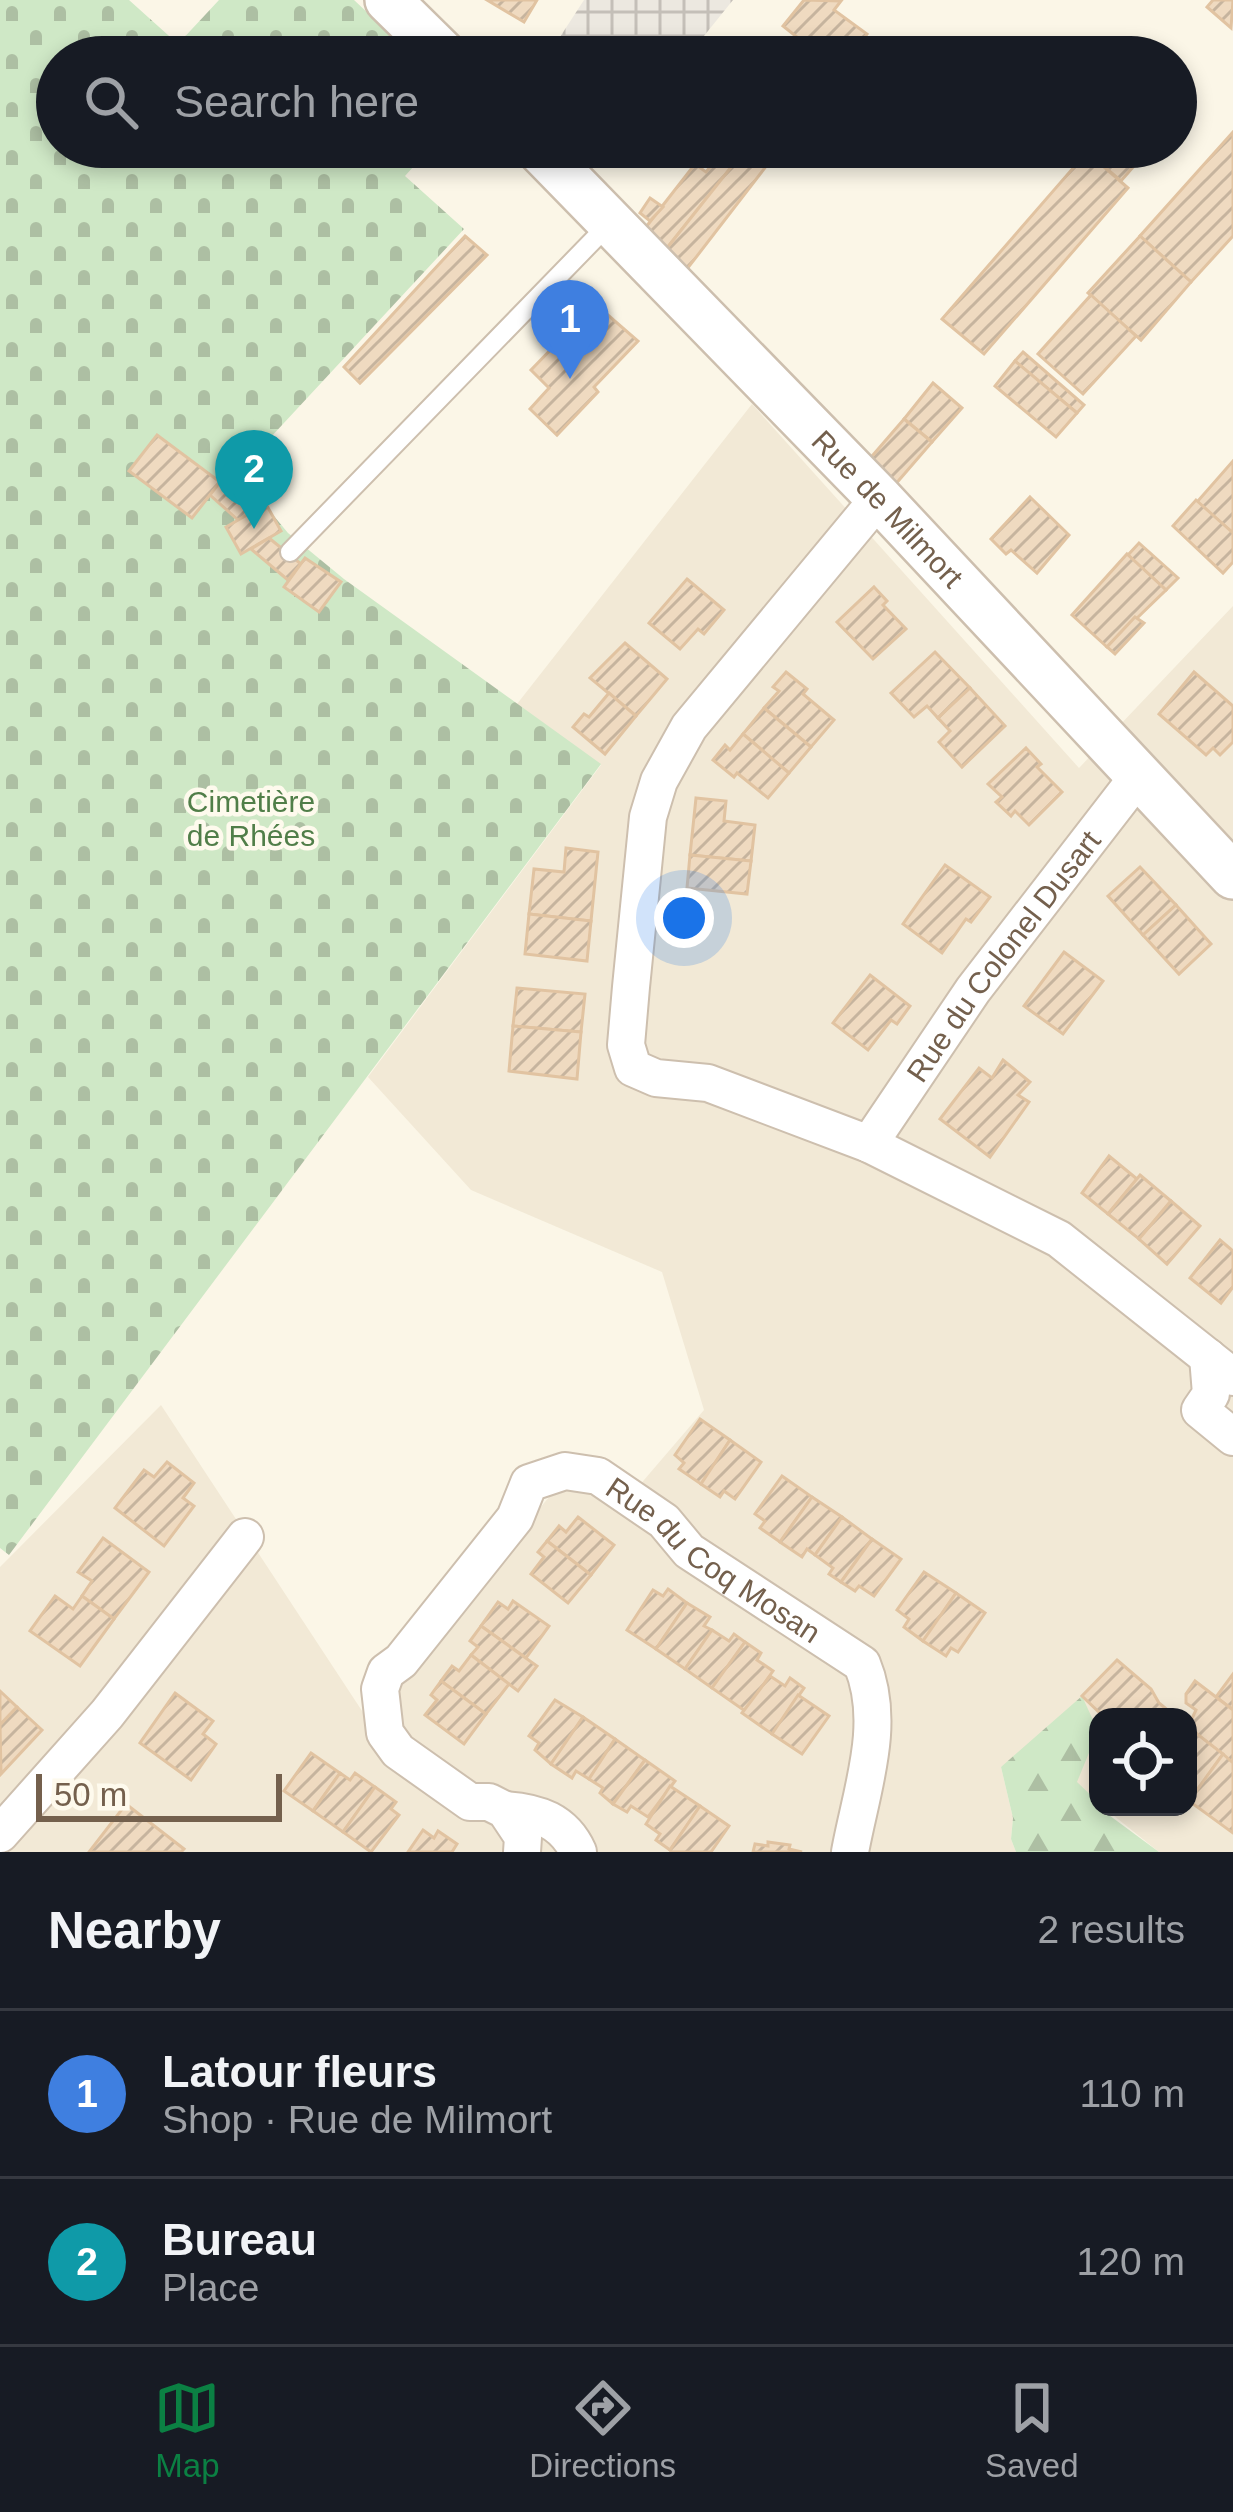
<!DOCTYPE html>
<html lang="en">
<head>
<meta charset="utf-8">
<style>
  body { margin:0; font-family:Arial,sans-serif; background:#20242c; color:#f1f3f6 }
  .controls { position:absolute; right:36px; bottom:36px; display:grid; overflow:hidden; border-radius:24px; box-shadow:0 6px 18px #0003 }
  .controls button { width:108px; height:108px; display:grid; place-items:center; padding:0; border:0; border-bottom:3px solid #363941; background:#171b24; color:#f1f3f6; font:60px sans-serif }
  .scale { position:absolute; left:36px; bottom:30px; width:246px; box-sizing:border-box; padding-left:12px; border:6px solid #74604d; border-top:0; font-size:33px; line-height:42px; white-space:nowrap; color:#74604d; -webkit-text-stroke:9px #fefaed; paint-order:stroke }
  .you { position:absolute; left:684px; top:918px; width:42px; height:42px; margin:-30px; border:9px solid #fff; border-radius:50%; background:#1a73e8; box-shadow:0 0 0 18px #1a73e833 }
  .badge { display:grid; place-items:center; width:78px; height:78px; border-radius:50%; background:#0b8043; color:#fff; font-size:39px; font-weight:700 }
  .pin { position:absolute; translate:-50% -99px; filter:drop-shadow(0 3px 6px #0008) }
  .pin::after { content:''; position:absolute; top:63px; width:42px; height:36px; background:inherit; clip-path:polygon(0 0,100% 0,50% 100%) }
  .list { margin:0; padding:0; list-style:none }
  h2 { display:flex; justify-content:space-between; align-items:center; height:156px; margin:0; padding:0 48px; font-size:51px }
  h2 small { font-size:39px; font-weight:400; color:#9ea1a6 }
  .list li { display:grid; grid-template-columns:78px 1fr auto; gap:36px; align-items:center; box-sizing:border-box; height:168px; padding:0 48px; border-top:3px solid #363941 }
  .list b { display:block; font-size:45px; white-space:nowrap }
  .list p { margin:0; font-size:39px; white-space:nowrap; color:#9ea1a6 }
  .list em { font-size:39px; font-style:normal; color:#9ea1a6 }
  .icon { flex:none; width:66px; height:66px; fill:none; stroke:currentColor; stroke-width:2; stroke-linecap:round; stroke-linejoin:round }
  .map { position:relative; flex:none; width:1233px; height:1852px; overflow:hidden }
  .search { position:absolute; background:#171b24; box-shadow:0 6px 18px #0003; left:36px; right:36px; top:36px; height:132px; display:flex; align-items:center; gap:30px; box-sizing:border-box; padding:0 42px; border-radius:66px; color:#9ea1a6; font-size:45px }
  .sheet { height:492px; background:#171b24 }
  nav { display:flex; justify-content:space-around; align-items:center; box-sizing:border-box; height:168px; border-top:3px solid #363941; background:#171b24; font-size:33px; color:#9ea1a6 }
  nav a { display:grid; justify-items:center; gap:6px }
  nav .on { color:#0b8043 }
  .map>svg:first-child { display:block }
</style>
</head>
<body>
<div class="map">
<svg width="1233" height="1852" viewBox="0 0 1233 1852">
  <defs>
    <pattern id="industrial-grid" width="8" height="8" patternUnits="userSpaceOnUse" patternTransform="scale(3)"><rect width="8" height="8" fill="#ece8e0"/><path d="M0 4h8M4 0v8" fill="none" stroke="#c4bfb8"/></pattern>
    <pattern id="forest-firs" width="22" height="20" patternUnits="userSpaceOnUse" patternTransform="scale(3)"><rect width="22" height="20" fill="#cfe8c6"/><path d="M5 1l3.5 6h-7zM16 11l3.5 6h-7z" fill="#adbfa3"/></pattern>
    <pattern id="cemetery-stones" width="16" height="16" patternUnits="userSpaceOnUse" patternTransform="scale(3)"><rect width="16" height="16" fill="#cfe8c6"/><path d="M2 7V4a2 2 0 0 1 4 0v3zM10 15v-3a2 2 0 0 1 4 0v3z" fill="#adbfa3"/></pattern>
    <pattern id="building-hatch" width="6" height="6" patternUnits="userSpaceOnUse" patternTransform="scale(3)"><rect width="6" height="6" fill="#efdac0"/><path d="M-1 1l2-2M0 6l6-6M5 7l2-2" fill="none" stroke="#c6b49e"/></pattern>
  </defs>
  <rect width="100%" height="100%" fill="#fbf6e7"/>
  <!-- residential -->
  <polygon fill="#f2e9d6" points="752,404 1079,768 1233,606 1233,1852 1159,1852 1103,1807 1188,1807 1188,1717 1098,1717 1098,1802 1076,1782 1097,1731 1001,1767 1013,1818 1011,1839 1016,1852 0,1852 0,1567 161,1405 366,1717 584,1455 638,1487 704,1410 662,1272 471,1190 368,1077 601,765 517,704"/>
  <!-- industrial -->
  <polygon fill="url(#industrial-grid)" points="584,0 733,0 687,57 547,57"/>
  <!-- forest -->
  <polygon fill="url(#forest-firs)" points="1082,1696 1098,1731 1077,1782 1098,1802 1098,1807 1159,1852 1016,1852 1011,1839 1013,1818 1001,1767"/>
  <!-- cemetery -->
  <polygon fill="url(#cemetery-stones)" points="0,0 129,0 178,44 219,0 354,0 415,57 57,57 57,147 431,147 405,176 464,229 232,479 259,498 288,533 344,579 601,764 9,1555 0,1548"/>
  <!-- building -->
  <g fill="url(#building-hatch)" stroke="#e1c3a1" stroke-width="3">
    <polygon points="487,0 537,0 524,22"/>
    <polygon points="804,0 841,1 834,10 867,34 851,57 822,57 783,26"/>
    <polygon points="1213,0 1233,0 1231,28 1207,7"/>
    <polygon points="1233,132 1233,236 1191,282 1140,236"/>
    <polygon points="726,147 742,154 667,248 646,227 695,164 706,172"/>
    <polygon points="747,147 781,147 687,269 667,248"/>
    <polygon points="1092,147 1127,147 1140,159 1121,181 1087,152"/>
    <polygon points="1087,152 1128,188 984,354 942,319"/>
    <polygon points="650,198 663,207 650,221 640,213"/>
    <polygon points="465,236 487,255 360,383 344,367"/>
    <polygon points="1140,236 1191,282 1141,340 1088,293"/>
    <polygon points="1091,295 1136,336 1083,394 1038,354"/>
    <polygon points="590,309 601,309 638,341 594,387 598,392 557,435 530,409 549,388 531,370"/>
    <polygon points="1023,352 1084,405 1077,413 1015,361"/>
    <polygon points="1015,361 1077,413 1056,437 995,386"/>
    <polygon points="933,383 962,408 932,442 904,419"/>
    <polygon points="904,419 932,442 893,487 867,462"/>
    <polygon points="157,435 220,482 192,518 129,471"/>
    <polygon points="1233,461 1233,533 1197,502"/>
    <polygon points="220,482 254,511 238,520 210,495"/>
    <polygon points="1030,497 1069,535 1037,573 1011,550 1006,554 991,539"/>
    <polygon points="1196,500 1233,533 1233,562 1223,573 1173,526"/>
    <polygon points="266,504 281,531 241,554 226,527"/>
    <polygon points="269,538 301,564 288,580 251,549"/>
    <polygon points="1139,543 1178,578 1166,590 1128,555"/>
    <polygon points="1127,554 1166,590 1107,647 1072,615"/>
    <polygon points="305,558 341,582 319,612 284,587"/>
    <polygon points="687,579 724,610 704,634 698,629 680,649 649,623"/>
    <polygon points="874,587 887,601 883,605 906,629 873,659 837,622"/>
    <polygon points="1135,617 1144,623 1115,654 1107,647"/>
    <polygon points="625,643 667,679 636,716 590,678"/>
    <polygon points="935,652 970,688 938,718 927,706 914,717 891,693"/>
    <polygon points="786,672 807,689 803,694 834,720 811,747 764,708 779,691 773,687"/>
    <polygon points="1194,672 1233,706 1233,742 1220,755 1213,748 1206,755 1159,714"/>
    <polygon points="970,688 1005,726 962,767 939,742 950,731 938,718"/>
    <polygon points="609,693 636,716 605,754 573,727 584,714 589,717"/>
    <polygon points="764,708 811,747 789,773 743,734"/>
    <polygon points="743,734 789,773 768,798 737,773 734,777 713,760 725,745 730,750"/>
    <polygon points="1026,748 1041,764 1037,767 1062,792 1029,825 1015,811 1011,816 996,802 1002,797 988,784"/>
    <polygon points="696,798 726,801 724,821 755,825 751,861 690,855"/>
    <polygon points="566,848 598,852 591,921 529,914 534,869 564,872"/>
    <polygon points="690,855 751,861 747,894 687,888"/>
    <polygon points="945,865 990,897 971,922 966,919 942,953 903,924"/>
    <polygon points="1140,867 1176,905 1143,935 1108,896"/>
    <polygon points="1176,905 1211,944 1179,974 1143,935"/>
    <polygon points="529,914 591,921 587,961 525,954"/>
    <polygon points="1064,952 1103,981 1063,1034 1024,1006"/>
    <polygon points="870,975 910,1006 897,1024 891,1020 868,1050 833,1023"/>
    <polygon points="517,988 585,994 581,1032 513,1026"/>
    <polygon points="513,1026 581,1032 577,1079 509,1071"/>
    <polygon points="1003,1060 1030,1082 1018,1095 1029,1102 990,1157 940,1119 979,1068 992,1078"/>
    <polygon points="1109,1156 1137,1179 1108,1214 1082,1193"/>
    <polygon points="1140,1175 1171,1201 1139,1239 1108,1214"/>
    <polygon points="1171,1201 1200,1226 1167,1264 1139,1239"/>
    <polygon points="1220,1240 1233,1251 1233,1287 1221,1303 1190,1278"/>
    <polygon points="700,1419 730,1440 701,1484 679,1469 684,1463 675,1455"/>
    <polygon points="730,1440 761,1462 735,1499 724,1491 720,1497 701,1484"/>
    <polygon points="167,1462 194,1483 183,1498 194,1506 164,1546 115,1508 144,1470 154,1477"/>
    <polygon points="782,1476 812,1497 780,1542 760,1528 765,1521 755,1514"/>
    <polygon points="812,1497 842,1517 815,1555 807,1549 802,1557 780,1542"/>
    <polygon points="578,1517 614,1545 591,1575 547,1541 559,1526 566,1532"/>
    <polygon points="842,1517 872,1539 841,1582 829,1574 833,1568 815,1555"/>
    <polygon points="103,1538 149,1572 114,1619 82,1596 92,1581 78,1572"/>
    <polygon points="872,1539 901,1559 874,1596 859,1586 855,1591 841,1582"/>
    <polygon points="547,1541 591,1575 568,1603 531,1574 544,1557 538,1552"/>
    <polygon points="924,1572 956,1593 923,1641 904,1627 909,1619 897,1610"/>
    <polygon points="668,1589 687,1603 656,1649 627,1630 653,1590 663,1596"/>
    <polygon points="956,1593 985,1613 958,1652 951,1648 946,1656 923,1641"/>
    <polygon points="55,1596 73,1609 82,1596 114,1619 80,1666 30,1631"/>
    <polygon points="513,1601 549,1626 526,1658 481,1626 498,1602 508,1609"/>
    <polygon points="687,1603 710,1617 704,1626 712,1630 685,1669 656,1649"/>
    <polygon points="481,1626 537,1666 518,1691 471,1655 478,1647 470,1641"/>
    <polygon points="712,1630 729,1641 734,1634 745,1642 712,1688 685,1669"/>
    <polygon points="745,1642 761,1653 757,1660 773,1671 745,1711 712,1688"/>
    <polygon points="471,1655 509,1684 486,1714 441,1681 452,1666 459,1671"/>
    <polygon points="1117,1660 1151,1689 1159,1703 1176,1717 1104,1717 1082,1696"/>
    <polygon points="1233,1674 1233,1710 1216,1697"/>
    <polygon points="770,1676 785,1686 790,1678 804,1688 772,1734 742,1713"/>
    <polygon points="441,1681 486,1714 464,1744 425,1715 437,1700 431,1695"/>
    <polygon points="1195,1681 1233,1710 1233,1763 1188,1727 1196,1710 1186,1703 1186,1694"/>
    <polygon points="0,1691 17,1707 0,1725"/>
    <polygon points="175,1693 213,1721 203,1734 216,1744 191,1780 140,1743"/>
    <polygon points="798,1695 829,1716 802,1754 772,1734"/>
    <polygon points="555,1700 583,1717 551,1764 535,1750 539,1743 529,1736"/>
    <polygon points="17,1707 42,1730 1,1774 0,1725"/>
    <polygon points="583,1717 615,1739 589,1779 576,1771 572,1778 551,1764"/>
    <polygon points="1188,1727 1223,1754 1188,1803"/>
    <polygon points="615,1739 645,1760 613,1804 600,1793 603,1788 589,1779"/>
    <polygon points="311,1753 340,1773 313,1811 284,1791"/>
    <polygon points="1223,1754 1233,1763 1233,1833 1189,1801"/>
    <polygon points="645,1760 675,1781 648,1817 631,1806 627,1812 613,1804"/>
    <polygon points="340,1773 350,1780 355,1773 375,1787 343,1832 313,1811"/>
    <polygon points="670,1786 700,1806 670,1850 656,1840 660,1834 646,1824"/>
    <polygon points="375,1787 396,1802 391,1809 399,1815 371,1852 343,1832"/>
    <polygon points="126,1804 184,1849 181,1852 89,1852"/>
    <polygon points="700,1806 729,1826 711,1852 672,1852 670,1850"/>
    <polygon points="423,1830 434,1838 438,1831 457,1844 452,1852 408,1852"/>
    <polygon points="768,1842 790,1845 789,1849 802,1852 753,1852 755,1844 768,1846"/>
  </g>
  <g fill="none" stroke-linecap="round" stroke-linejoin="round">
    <!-- service casing -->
    <g stroke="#cdbfae" stroke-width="22">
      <polyline id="service" points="290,552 609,224"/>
    </g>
    <!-- minor casing -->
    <g stroke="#cdbfae" stroke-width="40">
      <g id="minor">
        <polyline points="879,498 689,727 659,781 648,817 631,987 626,1045 633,1068 656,1078 708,1083 869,1144 1059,1239 1233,1377"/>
        <path id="s1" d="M869,1144L973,990L1140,774"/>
        <polyline points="1208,1357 1211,1394 1200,1410 1233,1437"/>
        <path d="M505,1810C538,1812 564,1821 578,1852"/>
        <polyline points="0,1834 107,1714 245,1537"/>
        <path id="s2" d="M522,1852L523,1837L505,1810L489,1802H470L398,1751L385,1733L380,1689L386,1672L401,1661L515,1518L529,1483L565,1471L598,1476L664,1521L689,1551L862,1664C887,1724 861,1791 850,1852"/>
      </g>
    </g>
    <!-- tertiary casing -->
    <g stroke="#cdbfae" stroke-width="50">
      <g id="tertiary">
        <polyline points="388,0 446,57"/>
        <path id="s3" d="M537,147L879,498L1233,876"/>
      </g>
    </g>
    <!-- service -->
    <use href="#service" stroke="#fff" stroke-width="18"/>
    <!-- minor -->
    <use href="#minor" stroke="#fff" stroke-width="36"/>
    <!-- tertiary -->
    <use href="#tertiary" stroke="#fff" stroke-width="45"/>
  </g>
  <g text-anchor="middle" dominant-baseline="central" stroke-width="9" stroke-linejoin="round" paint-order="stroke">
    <!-- street labels -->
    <g font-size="30" fill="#74604d" stroke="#fefaed">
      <text stroke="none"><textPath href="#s3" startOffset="504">Rue de Milmort</textPath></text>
      <text stroke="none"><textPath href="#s1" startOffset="231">Rue du Colonel Dusart</textPath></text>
      <text stroke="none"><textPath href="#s2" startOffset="711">Rue du Coq Mosan</textPath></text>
    </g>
    <!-- park labels -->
    <g font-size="30" fill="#507e48" stroke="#fefaed">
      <text x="251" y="801">Cimetière<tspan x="251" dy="34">de Rhées</tspan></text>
    </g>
  </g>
</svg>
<div class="controls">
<button><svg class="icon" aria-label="locate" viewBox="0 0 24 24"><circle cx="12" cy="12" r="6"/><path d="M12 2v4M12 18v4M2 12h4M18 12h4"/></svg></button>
</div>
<div class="scale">50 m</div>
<div class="you"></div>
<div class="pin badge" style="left:570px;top:379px;background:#3f7fe0">1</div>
<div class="pin badge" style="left:254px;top:529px;background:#0f9aa8">2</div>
<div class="search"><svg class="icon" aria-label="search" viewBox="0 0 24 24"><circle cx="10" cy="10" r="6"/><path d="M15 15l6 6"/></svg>Search here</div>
</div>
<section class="sheet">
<h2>Nearby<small>2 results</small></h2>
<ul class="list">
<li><span class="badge" style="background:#3f7fe0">1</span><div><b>Latour fleurs</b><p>Shop · Rue de Milmort</p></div><em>110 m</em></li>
<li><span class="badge" style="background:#0f9aa8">2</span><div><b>Bureau</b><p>Place</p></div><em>120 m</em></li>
</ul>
</section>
<nav>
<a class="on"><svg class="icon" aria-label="map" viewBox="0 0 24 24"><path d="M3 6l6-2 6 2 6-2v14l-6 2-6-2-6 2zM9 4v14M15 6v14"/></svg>Map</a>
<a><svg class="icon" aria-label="directions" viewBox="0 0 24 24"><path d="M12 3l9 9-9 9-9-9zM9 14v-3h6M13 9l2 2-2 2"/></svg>Directions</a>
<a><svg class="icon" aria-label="saved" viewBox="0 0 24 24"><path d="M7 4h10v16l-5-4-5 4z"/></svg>Saved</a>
</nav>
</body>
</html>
